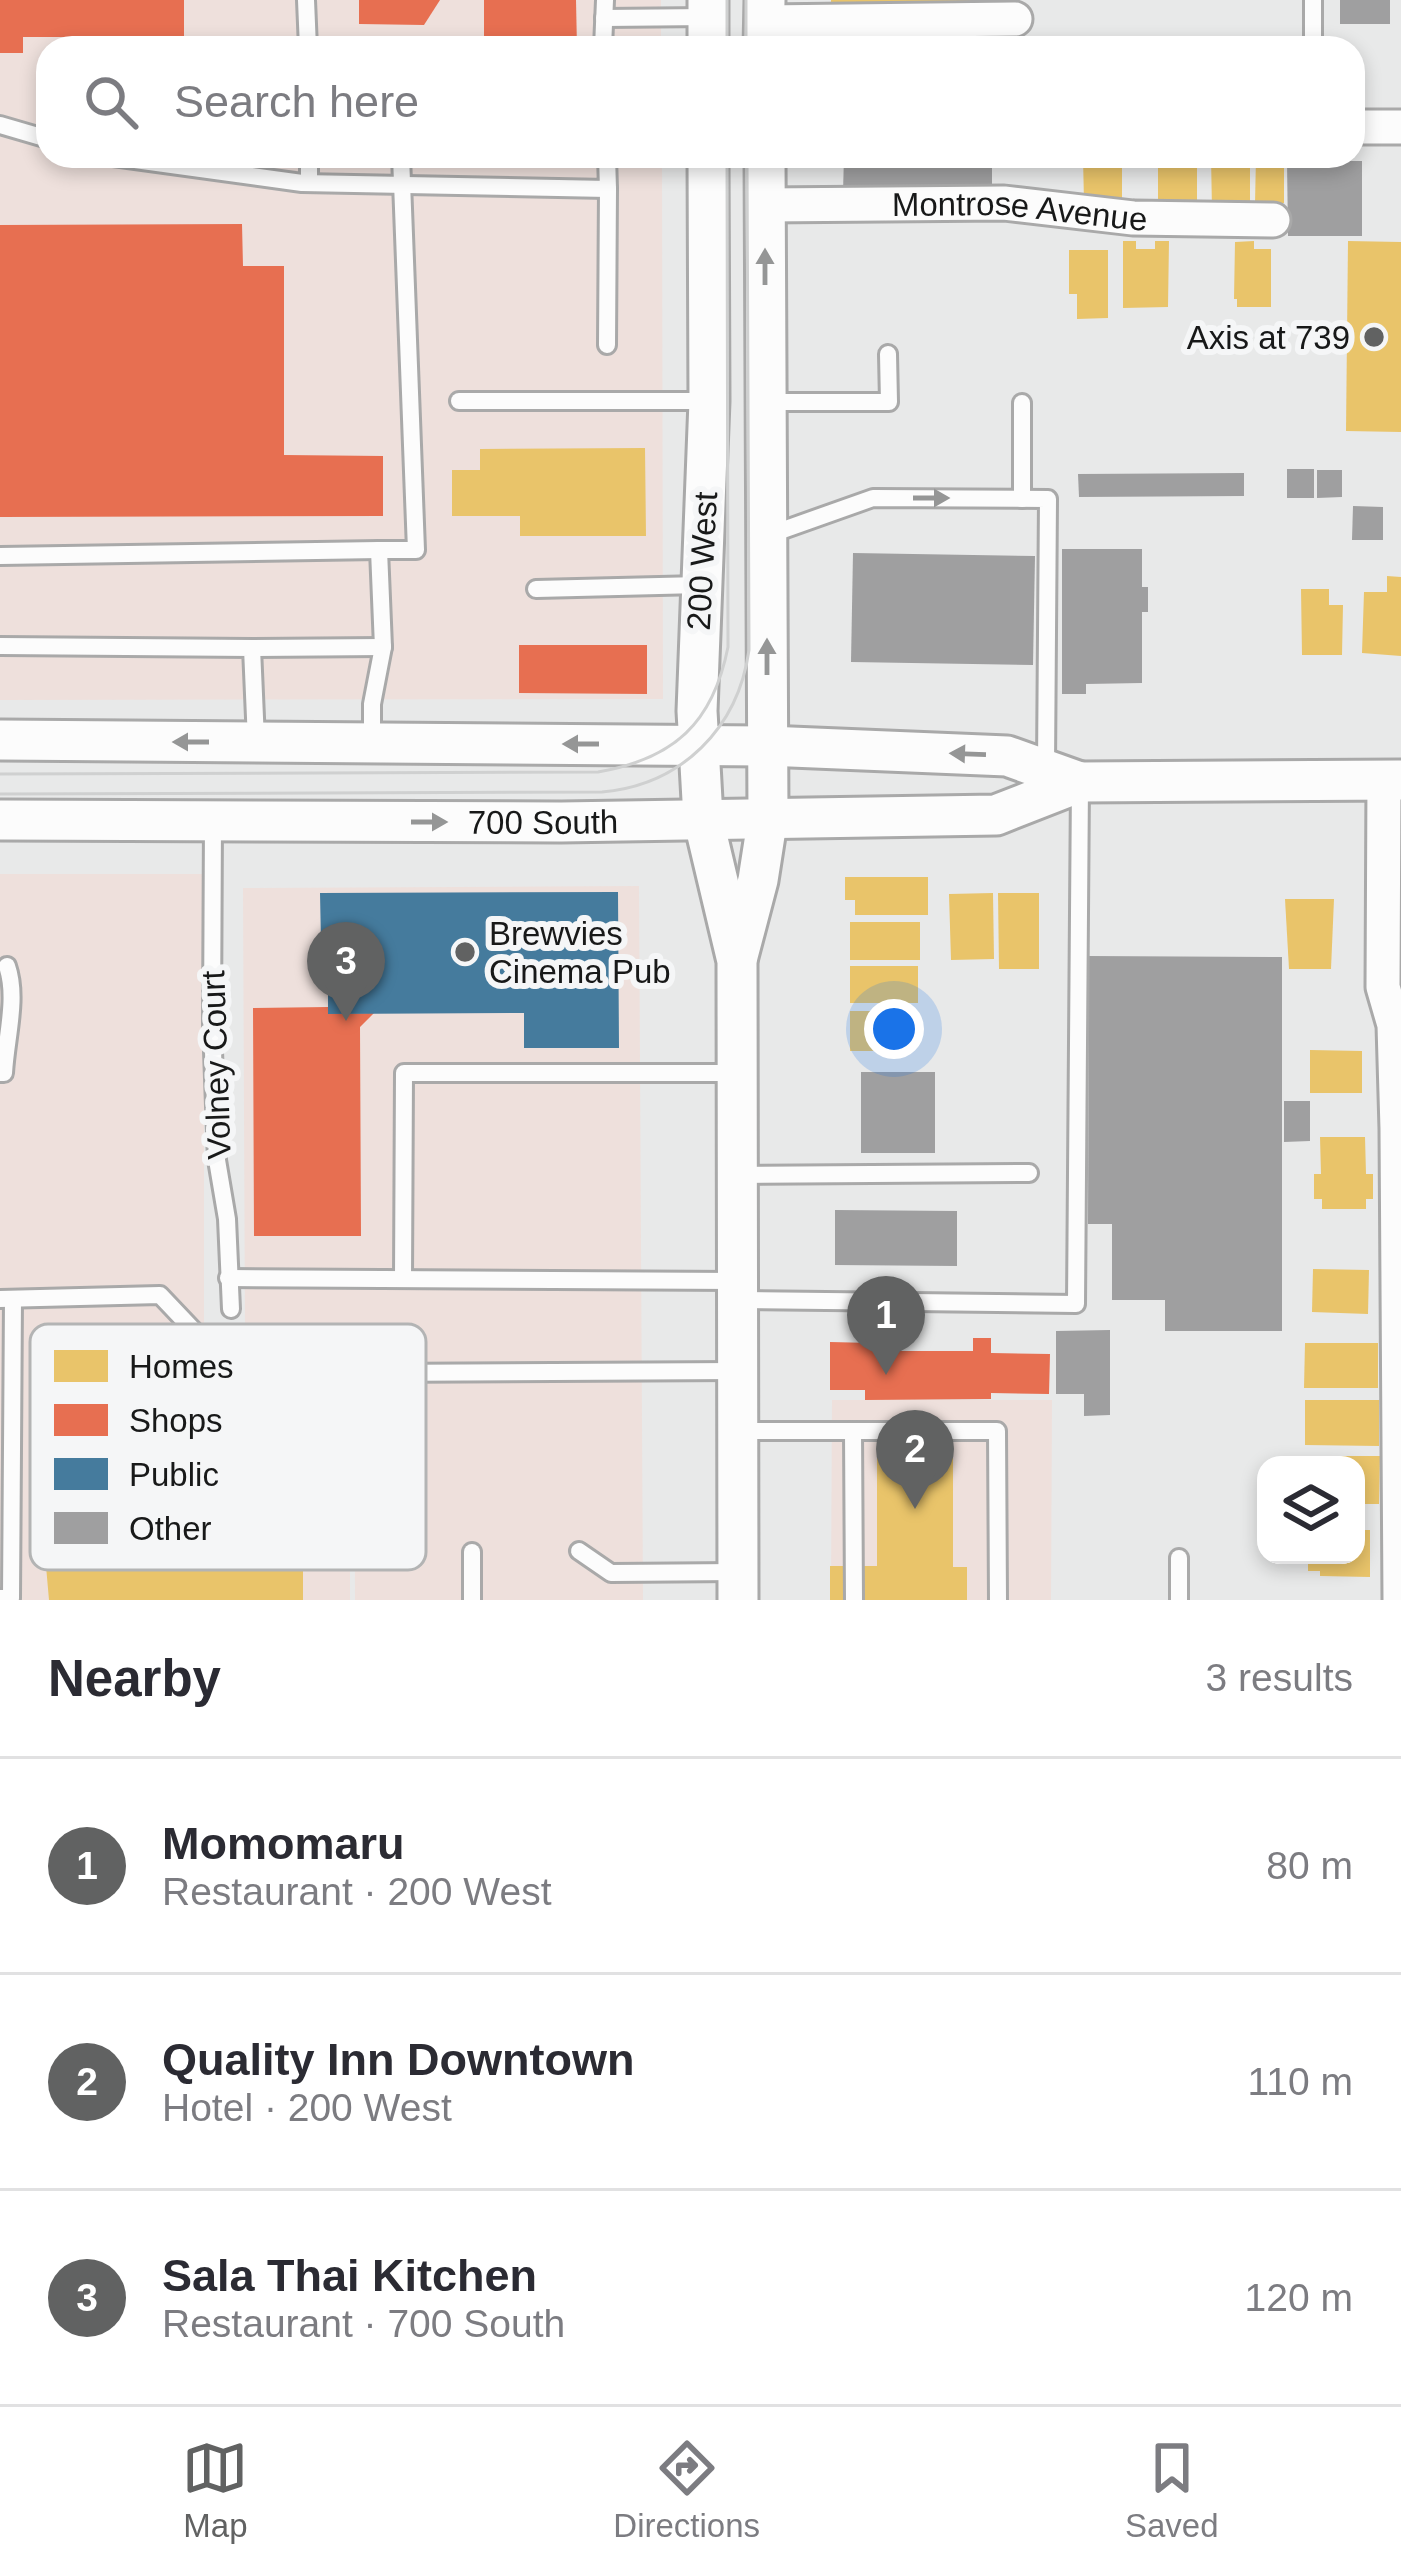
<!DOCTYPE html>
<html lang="en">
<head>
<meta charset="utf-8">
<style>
  body { margin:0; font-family:Helvetica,sans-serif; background:#f2f2f3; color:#2b2b33 }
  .controls { position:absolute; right:36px; bottom:36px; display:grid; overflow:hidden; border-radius:24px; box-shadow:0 6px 18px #0003 }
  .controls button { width:108px; height:108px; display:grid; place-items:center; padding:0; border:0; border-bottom:3px solid #e1e1e2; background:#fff; color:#2b2b33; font:60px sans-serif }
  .you { position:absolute; left:894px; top:1029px; width:42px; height:42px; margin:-30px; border:9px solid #fff; border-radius:50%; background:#1a73e8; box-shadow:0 0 0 18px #1a73e833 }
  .badge { display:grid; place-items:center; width:78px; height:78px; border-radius:50%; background:#616262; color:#fff; font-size:39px; font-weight:700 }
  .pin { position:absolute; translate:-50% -99px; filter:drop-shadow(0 3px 6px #0008) }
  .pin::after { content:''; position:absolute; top:63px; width:42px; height:36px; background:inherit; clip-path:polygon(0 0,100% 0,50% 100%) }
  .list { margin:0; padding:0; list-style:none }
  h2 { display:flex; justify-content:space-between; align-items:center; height:156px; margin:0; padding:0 48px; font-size:51px }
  h2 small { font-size:39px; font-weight:400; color:#7c7c81 }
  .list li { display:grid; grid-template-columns:78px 1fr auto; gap:36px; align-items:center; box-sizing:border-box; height:216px; padding:0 48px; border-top:3px solid #e1e1e2 }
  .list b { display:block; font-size:45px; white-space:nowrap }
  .list p { margin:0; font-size:39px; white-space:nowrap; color:#7c7c81 }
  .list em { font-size:39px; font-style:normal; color:#7c7c81 }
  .icon { flex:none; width:66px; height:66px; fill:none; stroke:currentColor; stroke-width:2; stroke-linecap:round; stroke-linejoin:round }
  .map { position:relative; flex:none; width:1401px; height:1600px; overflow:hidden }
  .search { position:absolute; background:#fff; box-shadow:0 6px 18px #0003; left:36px; right:36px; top:36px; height:132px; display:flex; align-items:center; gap:30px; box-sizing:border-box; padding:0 42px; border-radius:36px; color:#7c7c81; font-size:45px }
  .sheet { height:804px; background:#fff }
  nav { display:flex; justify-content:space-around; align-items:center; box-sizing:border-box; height:168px; border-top:3px solid #e1e1e2; background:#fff; font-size:33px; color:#7c7c81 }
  nav a { display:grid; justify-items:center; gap:6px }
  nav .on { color:#616262 }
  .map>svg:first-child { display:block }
</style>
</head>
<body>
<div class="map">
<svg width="1401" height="1600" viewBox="0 0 1401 1600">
  <rect width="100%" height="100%" fill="#e8e9e9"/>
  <!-- commercial -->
  <g fill="#eee0dc">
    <polygon points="0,0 661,0 661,48 48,48 48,156 662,156 663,699 0,700"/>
    <polygon points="0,874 204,874 204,1421 350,1422 350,1600 0,1600"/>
    <polygon points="639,886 643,1600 355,1600 354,1333 245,1333 243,888"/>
    <polygon points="832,1400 1052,1400 1051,1600 831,1600"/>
  </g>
  <!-- homes -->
  <g fill="#e9c46a">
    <rect x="831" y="0" width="156" height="12"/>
    <polygon points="1083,156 1122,156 1122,208 1084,203"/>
    <polygon points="1158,156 1197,156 1197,205 1158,208"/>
    <polygon points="1211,156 1250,156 1250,203 1232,203 1232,210 1212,210"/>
    <polygon points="1256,156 1284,156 1284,203 1255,204"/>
    <polygon points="1123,241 1136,241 1136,249 1155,249 1155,241 1169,241 1168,307 1123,308"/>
    <polygon points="1254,241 1254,249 1271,249 1271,307 1237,307 1237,299 1234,299 1235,242"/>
    <polygon points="1348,241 1401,242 1401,432 1346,431"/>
    <polygon points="1069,250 1108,250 1108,318 1077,319 1077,294 1069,294"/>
    <polygon points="645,448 646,536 520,536 520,516 452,516 452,470 480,470 480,449"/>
    <polygon points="1387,576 1401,577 1401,656 1362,653 1364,592 1387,592"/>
    <polygon points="1301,589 1329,589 1329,605 1343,605 1342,655 1302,655"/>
    <polygon points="845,877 928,877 928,915 855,915 855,900 845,900"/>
    <polygon points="993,893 994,959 951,960 949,894"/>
    <polygon points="998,893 1039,893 1039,969 999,969"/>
    <polygon points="1285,899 1334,899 1331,969 1289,969"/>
    <rect x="850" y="922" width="70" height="38"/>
    <rect x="850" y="966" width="68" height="37"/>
    <rect x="850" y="1011" width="53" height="40"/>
    <polygon points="1310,1050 1362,1051 1362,1093 1310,1093"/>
    <polygon points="1320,1137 1365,1137 1366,1174 1373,1174 1373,1199 1366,1199 1366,1209 1322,1209 1322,1199 1314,1199 1314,1174 1321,1174"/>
    <polygon points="1313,1269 1369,1270 1368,1314 1312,1312"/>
    <polygon points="1305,1343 1378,1343 1378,1388 1304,1388"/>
    <polygon points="145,1355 145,1434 342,1431 343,1550 303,1550 303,1600 49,1600 46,1566 85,1556 83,1526 50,1525 47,1356"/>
    <polygon points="1305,1400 1379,1400 1379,1446 1305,1445"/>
    <polygon points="877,1452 953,1452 953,1567 967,1567 967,1600 830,1600 830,1566 877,1566"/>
    <polygon points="1314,1456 1380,1456 1379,1504 1356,1504 1356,1465 1314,1465"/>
    <polygon points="1356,1530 1370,1530 1370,1577 1320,1576 1320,1571 1308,1571 1308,1555 1356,1555"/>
  </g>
  <!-- shops -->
  <g fill="#e76f51">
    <polygon points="0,0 184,0 184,37 23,37 23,53 0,53"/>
    <polygon points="359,0 440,0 424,25 359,24"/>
    <polygon points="484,0 576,0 577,48 484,48"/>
    <polygon points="242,224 243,266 284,266 284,455 383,456 383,516 0,517 0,225"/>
    <polygon points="519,645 647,645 647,694 519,693"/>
    <polygon points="328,1007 328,1014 374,1013 360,1027 361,1236 254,1236 253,1008"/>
    <polygon points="973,1338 991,1338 991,1353 1050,1354 1049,1394 991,1393 991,1399 865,1400 865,1390 830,1390 830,1342 872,1343 871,1351 973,1351"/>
  </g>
  <!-- public -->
  <polygon fill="#457b9d" points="618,892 619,1048 524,1048 524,1013 328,1014 328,942 321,942 320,893"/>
  <!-- building -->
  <g fill="#9f9fa0">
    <rect x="1340" y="0" width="50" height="24"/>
    <polygon points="844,156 992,156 992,192 843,192"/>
    <polygon points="1287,161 1362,161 1362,236 1288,236"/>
    <rect x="1287" y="469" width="27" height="29"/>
    <polygon points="1317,470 1342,470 1342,497 1317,498"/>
    <polygon points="1244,473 1244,496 1079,497 1078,474"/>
    <polygon points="1353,506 1383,507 1383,540 1352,540"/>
    <polygon points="1062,549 1142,549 1142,587 1148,587 1148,612 1142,612 1142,683 1086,684 1086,694 1062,694"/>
    <polygon points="853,553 1035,556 1033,665 851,662"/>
    <polygon points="1089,956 1282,957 1282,1331 1165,1331 1165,1300 1112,1300 1112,1224 1088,1224"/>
    <rect x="861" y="1072" width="74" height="81"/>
    <polygon points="1284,1101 1310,1101 1310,1141 1284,1142"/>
    <polygon points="835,1210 957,1211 957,1266 835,1265"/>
    <polygon points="1110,1330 1110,1415 1084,1416 1084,1394 1056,1394 1056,1331"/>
  </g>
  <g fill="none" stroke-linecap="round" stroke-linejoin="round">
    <!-- service casing -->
    <g stroke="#a9a9a9" stroke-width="22">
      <g id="service">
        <polyline points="306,0 308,48"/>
        <polyline points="1313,0 1313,48"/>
        <polyline points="604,18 708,17"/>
        <polyline points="603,48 605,0"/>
        <polyline points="0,125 48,139"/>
        <polyline points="106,156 302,183 608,189 607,156"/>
        <polyline points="309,156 309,183"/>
        <polyline points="607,345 608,189"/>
        <polyline points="459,401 709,401"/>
        <polyline points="765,402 889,402 888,354"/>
        <polyline points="1022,403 1022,499"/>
        <polyline points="766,536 873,498 1048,499 1046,767"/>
        <polyline points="0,556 379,550"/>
        <polyline points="536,589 700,585"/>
        <polyline points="0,646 252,648 256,741"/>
        <polyline points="252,648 383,647"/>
        <polyline points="372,742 372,704 383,647 379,550 416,550 401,156"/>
        <polyline points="213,821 212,1024 217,1160 227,1219 231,1309"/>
        <path d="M0,1073H4C6,1037 18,998 7,966"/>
        <polyline points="738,1175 1029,1173"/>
        <polyline points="228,1278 736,1281"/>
        <polyline points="403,1279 404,1073 736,1073"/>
        <polyline points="0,1299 160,1295 234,1373 346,1372"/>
        <polyline points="740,1300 1076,1304 1080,783"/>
        <polyline points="372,1373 737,1371"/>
        <polyline points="737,1431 997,1431 998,1600"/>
        <polyline points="853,1431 854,1600"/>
        <polyline points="579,1551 611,1573 737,1572"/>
        <polyline points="472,1552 472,1600"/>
        <polyline points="0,1598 11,1598 13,1299"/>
        <polyline points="1179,1600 1179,1558"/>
      </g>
    </g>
    <!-- minor casing -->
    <g stroke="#a9a9a9" stroke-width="39">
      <g id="minor">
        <polyline points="764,22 1015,19"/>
        <polyline points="1353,127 1401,127"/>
        <path id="s1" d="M765,205L1004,203L1133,218L1273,220"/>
        <polyline points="1384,780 1383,987 1394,1025 1397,1129 1400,1600"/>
      </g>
    </g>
    <!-- tertiary casing -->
    <g stroke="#a9a9a9" stroke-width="45">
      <g id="tertiary">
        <polyline points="708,0 708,48"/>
        <polyline points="764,48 765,0"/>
        <polyline points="708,156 709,401 697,711 703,818 737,961 738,1600"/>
        <polyline points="0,740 767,746 1007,756 1080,782"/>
        <path id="s2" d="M0,820L561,822L996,815L1080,782L1401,780"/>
        <polyline points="738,956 758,880 768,816 765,156"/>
      </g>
    </g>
    <!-- service -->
    <use href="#service" stroke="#fcfcfc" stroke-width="16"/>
    <!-- minor -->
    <use href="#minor" stroke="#fcfcfc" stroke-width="33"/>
    <!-- tertiary -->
    <use href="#tertiary" stroke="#fcfcfc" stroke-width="39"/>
    <!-- tram -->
    <g stroke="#cfd0d0" stroke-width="3">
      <polyline points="727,0 727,48"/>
      <polyline points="746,0 746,48"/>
      <path d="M0,774L598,772C674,759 713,723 728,647L727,156"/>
      <path d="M0,794L602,792C682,785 738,728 749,650L747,156"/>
    </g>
  </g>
  <!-- one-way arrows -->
  <defs><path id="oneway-solid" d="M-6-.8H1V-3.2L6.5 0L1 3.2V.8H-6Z" transform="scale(3)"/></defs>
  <g fill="#959696">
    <use href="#oneway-solid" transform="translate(765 267) rotate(-90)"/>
    <use href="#oneway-solid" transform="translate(931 498)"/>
    <use href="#oneway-solid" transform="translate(767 657) rotate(-90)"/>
    <use href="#oneway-solid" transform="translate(191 742) rotate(-180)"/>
    <use href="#oneway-solid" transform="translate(581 744) rotate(180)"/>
    <use href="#oneway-solid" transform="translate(968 754) rotate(-178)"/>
    <use href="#oneway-solid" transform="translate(429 822)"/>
  </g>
  <!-- markers -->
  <g fill="#616262" stroke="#f5f6f7" stroke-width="4.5">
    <circle cx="1374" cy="337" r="12"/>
    <circle cx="465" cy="952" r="12"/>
  </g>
  <g text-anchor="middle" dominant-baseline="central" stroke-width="12" stroke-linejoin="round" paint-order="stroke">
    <!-- street labels -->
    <g font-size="33" fill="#181919" stroke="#f5f6f7">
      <text stroke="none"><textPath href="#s1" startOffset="255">Montrose Avenue</textPath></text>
      <text transform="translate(702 561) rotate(-87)">200 West</text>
      <text stroke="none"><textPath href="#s2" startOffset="543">700 South</textPath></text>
      <text transform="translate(216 1065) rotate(-92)">Volney Court</text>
    </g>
    <!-- poi labels -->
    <g font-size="33" fill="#181919" stroke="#f5f6f7" text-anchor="end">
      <text x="1350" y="337">Axis at 739</text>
      <text x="489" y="933" text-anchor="start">Brewvies<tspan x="489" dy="38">Cinema Pub</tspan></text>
    </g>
  </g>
  <!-- legend -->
  <rect x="30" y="1324" width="396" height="246" rx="18" fill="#f5f6f7" stroke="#b3b4b4" stroke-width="3"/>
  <rect x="54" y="1350" width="54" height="32" fill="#e9c46a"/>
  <rect x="54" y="1404" width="54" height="32" fill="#e76f51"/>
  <rect x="54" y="1458" width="54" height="32" fill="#457b9d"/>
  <rect x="54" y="1512" width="54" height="32" fill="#9f9fa0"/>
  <g font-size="33" fill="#181919">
    <text x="129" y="1378">Homes</text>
    <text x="129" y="1432">Shops</text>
    <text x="129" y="1486">Public</text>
    <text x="129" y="1540">Other</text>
  </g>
</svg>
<div class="controls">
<button><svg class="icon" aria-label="layers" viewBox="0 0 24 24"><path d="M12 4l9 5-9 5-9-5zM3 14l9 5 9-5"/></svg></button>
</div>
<div class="you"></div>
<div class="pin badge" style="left:886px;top:1375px">1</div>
<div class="pin badge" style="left:915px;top:1509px">2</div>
<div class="pin badge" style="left:346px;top:1021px">3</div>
<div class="search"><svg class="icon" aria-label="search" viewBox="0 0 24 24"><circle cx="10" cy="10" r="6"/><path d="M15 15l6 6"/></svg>Search here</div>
</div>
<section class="sheet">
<h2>Nearby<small>3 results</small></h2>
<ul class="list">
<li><span class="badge">1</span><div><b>Momomaru</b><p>Restaurant · 200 West</p></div><em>80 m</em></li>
<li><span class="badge">2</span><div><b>Quality Inn Downtown</b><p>Hotel · 200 West</p></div><em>110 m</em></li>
<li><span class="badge">3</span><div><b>Sala Thai Kitchen</b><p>Restaurant · 700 South</p></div><em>120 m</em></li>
</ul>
</section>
<nav>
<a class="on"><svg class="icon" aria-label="map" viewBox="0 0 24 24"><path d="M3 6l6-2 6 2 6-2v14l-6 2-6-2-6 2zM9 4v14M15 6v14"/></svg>Map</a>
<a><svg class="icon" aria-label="directions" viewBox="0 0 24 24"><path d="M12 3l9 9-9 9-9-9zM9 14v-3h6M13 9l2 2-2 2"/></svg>Directions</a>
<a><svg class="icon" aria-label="saved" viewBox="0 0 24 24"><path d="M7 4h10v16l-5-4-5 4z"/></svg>Saved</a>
</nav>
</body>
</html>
